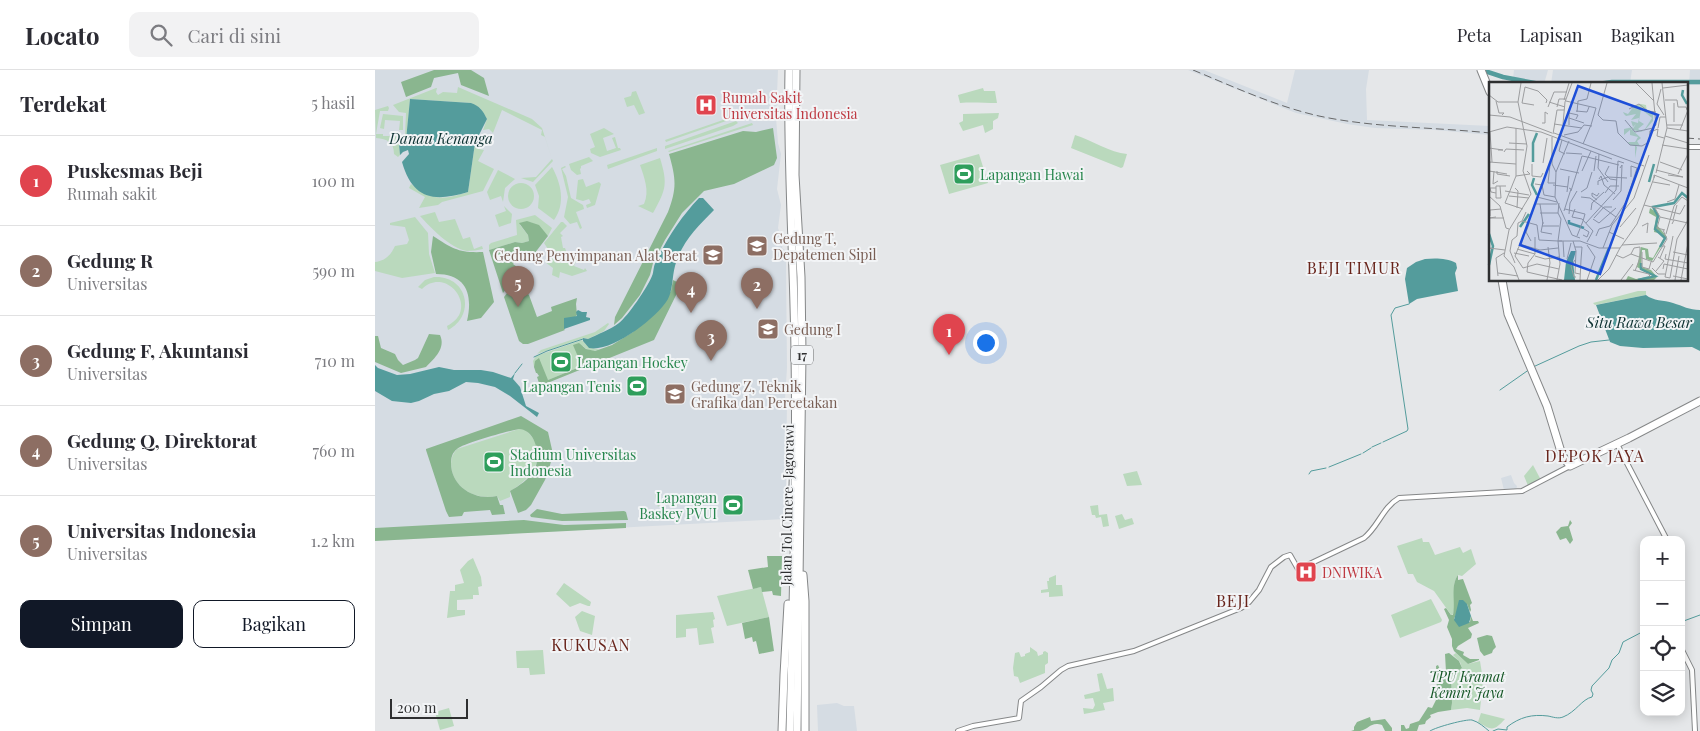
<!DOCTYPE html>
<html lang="id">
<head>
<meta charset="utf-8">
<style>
  body { margin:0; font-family:"Playfair Display",serif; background:#f2f2f3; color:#2b2b33 }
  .controls { position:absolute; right:15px; bottom:15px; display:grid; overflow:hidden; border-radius:10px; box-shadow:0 2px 12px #0003 }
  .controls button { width:45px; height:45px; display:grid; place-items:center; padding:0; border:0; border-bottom:1px solid #e1e1e2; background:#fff; color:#2b2b33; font:25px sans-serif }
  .scale { position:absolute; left:15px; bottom:12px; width:78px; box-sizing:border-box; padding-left:5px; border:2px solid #2e2f30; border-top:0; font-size:14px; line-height:18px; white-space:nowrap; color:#2e2f30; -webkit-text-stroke:4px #f2f4f6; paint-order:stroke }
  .you { position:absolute; left:610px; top:272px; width:18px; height:18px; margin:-12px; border:4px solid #fff; border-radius:50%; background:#1a73e8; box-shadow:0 0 0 8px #1a73e833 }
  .badge { display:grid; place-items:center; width:32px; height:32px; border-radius:50%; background:#111827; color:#fff; font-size:16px; font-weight:700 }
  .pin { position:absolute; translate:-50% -41px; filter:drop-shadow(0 1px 2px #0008) }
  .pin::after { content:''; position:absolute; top:26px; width:18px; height:15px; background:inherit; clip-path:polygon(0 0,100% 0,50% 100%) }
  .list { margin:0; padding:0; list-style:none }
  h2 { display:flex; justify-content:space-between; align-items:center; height:65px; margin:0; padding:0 20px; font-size:21px }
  h2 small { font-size:16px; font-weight:400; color:#7c7c81 }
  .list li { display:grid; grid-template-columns:32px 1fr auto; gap:15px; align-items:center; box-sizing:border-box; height:90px; padding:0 20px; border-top:1px solid #e1e1e2 }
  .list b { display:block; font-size:19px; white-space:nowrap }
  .list p { margin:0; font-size:16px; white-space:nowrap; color:#7c7c81 }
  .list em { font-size:16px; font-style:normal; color:#7c7c81 }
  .actions { display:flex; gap:10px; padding:15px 20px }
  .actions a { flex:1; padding:11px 0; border:1px solid #111827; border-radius:10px; text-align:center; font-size:18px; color:#111827 }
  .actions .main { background:#111827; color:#fff }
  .icon { flex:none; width:28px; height:28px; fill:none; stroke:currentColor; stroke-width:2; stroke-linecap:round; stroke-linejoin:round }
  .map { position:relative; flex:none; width:1325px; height:661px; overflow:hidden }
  header { display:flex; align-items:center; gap:30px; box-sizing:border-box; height:70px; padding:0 25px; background:#fff; border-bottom:1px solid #e1e1e2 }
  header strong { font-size:24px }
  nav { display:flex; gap:28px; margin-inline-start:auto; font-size:18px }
  .search { width:350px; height:45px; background:#f2f2f3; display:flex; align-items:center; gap:12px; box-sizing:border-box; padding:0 18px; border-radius:10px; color:#7c7c81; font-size:19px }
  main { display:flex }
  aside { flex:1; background:#fff }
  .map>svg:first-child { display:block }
</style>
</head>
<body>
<header>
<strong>Locato</strong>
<div class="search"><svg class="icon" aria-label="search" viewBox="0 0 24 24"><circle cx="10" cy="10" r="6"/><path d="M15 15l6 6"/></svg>Cari di sini</div>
<nav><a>Peta</a><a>Lapisan</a><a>Bagikan</a></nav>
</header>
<main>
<aside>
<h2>Terdekat<small>5 hasil</small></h2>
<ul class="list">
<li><span class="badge" style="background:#e0444e">1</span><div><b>Puskesmas Beji</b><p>Rumah sakit</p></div><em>100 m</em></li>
<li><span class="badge" style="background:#8d6e63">2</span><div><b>Gedung R</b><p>Universitas</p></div><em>590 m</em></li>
<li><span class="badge" style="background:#8d6e63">3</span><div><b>Gedung F, Akuntansi</b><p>Universitas</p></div><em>710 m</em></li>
<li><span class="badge" style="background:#8d6e63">4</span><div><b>Gedung Q, Direktorat</b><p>Universitas</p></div><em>760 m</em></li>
<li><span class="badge" style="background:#8d6e63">5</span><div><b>Universitas Indonesia</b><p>Universitas</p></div><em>1.2 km</em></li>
</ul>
<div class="actions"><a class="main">Simpan</a><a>Bagikan</a></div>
</aside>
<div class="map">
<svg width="1325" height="661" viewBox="0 0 1325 661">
  <rect width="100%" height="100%" fill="#e5e7e9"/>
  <!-- built -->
  <g fill="#d5dce3">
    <polygon points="0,0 403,0 401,48 403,73 406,84 402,119 406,135 403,158 408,174 407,178 410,180 411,193 412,298 410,328 412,328 411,424 409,449 0,471"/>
    <polygon points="813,0 829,0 912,33 920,0 994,0 991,19 992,50 1115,56 1115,65 1060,60 1000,58 972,54 921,43"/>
    <polygon points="1139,0 1173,0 1169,14 1152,14 1138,9"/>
    <polygon points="1178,0 1257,0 1255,13 1244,11 1234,14 1176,14"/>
    <polygon points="1315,0 1325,0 1325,15 1314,15"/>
    <polygon points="1136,405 1139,413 1142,416 1141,420 1129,420 1126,408"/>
    <polygon points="462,633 469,636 479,636 482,661 443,661 442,635"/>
  </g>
  <!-- green -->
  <g fill="#bad9bd">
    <path d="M83,17L157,49L167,58L177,89L178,91L158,112L146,108L161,107L177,89L170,67L166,65L167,60L127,40L118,63L114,59L108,60L112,49L105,38L96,33L35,29L31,70L24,74L25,85L23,87L19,84C19,72 12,69 1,68L0,40L13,36L14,38L13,41H5L1,64H8V66H30L31,43L24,42L18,35L61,18H62L61,22L63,25L68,22L82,23Z"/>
    <path d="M608,18L609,21H620L622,33C609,33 597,32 585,33L583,25Z"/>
    <polygon points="261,21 270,43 264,45 259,35 252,37 249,28 256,26 257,22"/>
    <polygon points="374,41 374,43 291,72 290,70"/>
    <polygon points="624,43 623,48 618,51 618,59 610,63 608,55 588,61 584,53 588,51 588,44"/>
    <polygon points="8,44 28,46 28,60 24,60 25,51 10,50 9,59 5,58"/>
    <polygon points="361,51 363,53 358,56 290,79 290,76"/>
    <polygon points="377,53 378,55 294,82 293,81"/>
    <polygon points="229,58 239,64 228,68 232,81 241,78 237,68 240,67 243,78 245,78 246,80 225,87 216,83 215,79 220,77 215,64"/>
    <path d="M700,65C717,70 735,83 752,84L748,97L746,98L696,78Z"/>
    <path d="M100,73L104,79L109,80L103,91L119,99L108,121L67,132L63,135L44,138L50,127L34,118L36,114C58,131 68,130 93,122Z"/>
    <polygon points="282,78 282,81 233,99 232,95"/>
    <polygon points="604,84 613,113 574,124 565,95"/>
    <polygon points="214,87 218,91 206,96 206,98 205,99 206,104 202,105 196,100 194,94"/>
    <path d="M285,88C293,114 291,120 278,143L263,136L269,134C275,121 269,107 265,95Z"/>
    <polygon points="190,96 191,97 187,99 191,106 196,128 208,135 209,139 201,142 207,158 205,159 202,152 195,154 189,147 193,127 186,98"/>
    <path d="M177,97C186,113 191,134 179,150L163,138L164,126L160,115Z"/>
    <polygon points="123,100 140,109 130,118 128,132 126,126 115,130 112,122"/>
    <polygon points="208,109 211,117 224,112 226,114 220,135 212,138 211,135 216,133 214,129 208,131 201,129 203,110"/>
    <circle cx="146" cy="126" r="13"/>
    <polygon points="129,136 137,144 136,153 124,157 120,145 131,141"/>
    <path d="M60,142L64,152L80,149L88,169L95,167L99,179L107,176L108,179C103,180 97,181 92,181C75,178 56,158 45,146Z"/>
    <path d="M160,145L177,158L173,166C164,157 159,149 145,153V155L153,165L154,171L147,173L140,172L114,180V175L116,173L142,165L141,150Z"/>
    <path d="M40,147L53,163L54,184L60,203L27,208L0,201V192C10,191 16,185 20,176L32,174L34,170L30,157L15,155V153Z"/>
    <polygon points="186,152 188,152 192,156 185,163 188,166 186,167 188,178 190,178 193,186 198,184 203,187 199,196 209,200 210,198 212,201 197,206 185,202 184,208 177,205 178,198 170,192 177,185 169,173"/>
    <path d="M59,207C92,205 102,245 73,260L72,256C106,240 72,195 47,219L43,217L50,210Z"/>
    <polygon points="1263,221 1271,221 1271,225 1220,235 1218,233"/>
    <polygon points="233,253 234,254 229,261 213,269 209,268 162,284 166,280 220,262"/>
    <path d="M207,270C211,276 217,279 224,279C219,283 212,280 208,276L199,275L207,296L173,310L159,297L158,291L161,286Z"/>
    <path d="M144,359H149C176,380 160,407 135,421V427L125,431L122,426C103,430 82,421 77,401C75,392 76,386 82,379Z"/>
    <polygon points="1158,395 1167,412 1154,418 1149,406"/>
    <polygon points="762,401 767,415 752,416 748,404"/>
    <polygon points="281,421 284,422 283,426 285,431 290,431 296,426 302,429 303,436 301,434 285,435 283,437 280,426"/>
    <polygon points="723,435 724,445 732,444 734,456 728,457 726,447 721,448 720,445 717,445 715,436"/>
    <polygon points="747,444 750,450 757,448 759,454 744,459 740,446"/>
    <path d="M1047,468L1048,472H1054L1060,485L1085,477L1088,483L1096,479L1101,494L1087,506L1083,505C1074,517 1084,533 1077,546L1059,521L1042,512L1038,504H1033L1022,476Z"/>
    <polygon points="98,488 106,507 107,516 103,517 104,525 98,525 98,529 82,530 82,540 90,540 90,545 72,548 75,521 80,521 80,515 89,513 85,500 93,491"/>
    <polygon points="681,505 681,515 687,515 688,526 674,527 674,522 666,523 666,520 673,519 672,511 674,511 674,508"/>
    <polygon points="189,513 216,532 215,536 213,536 205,533 195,537 181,524"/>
    <polygon points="386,517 394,547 352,556 342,526"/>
    <polygon points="1056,529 1067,550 1066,552 1025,568 1016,545"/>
    <polygon points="207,541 220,546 217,565 205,561 200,547"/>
    <polygon points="338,542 340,549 338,550 339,557 336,558 339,573 324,575 322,558 311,559 311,567 301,568 301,545"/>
    <polygon points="655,577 662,582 663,586 668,584 668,582 670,581 673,583 673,593 670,595 670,603 645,613 643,607 639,606 638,598 640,583 644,582 646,587 650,586 650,584 655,582"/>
    <polygon points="168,580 170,604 155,605 154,598 142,598 141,581"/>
    <polygon points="1081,583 1093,594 1105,591 1108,610 1105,640 1092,638 1076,640 1077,633 1076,605 1087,598 1085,592 1078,585"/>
    <polygon points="727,603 732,619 738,618 739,631 728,633 730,640 709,644 708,638 718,639 720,635 718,628 710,629 709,625 725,621 722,604"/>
    <polygon points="74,638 79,656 65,660 60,642"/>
    <path d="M1106,643L1130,649C1119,661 1117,661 1103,652Z"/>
  </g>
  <!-- forest -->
  <g fill="#8ab68f">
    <polygon points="59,0 96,0 109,8 114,26 86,15 83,3 59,8 56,17 31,27 26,12"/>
    <path d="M398,58L402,88L399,95L359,114L329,121L307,143L290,170L278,193L275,205L265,225L247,248L239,255L240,247L293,142C302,118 301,109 294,84L368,61L381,62Z"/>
    <polygon points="152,151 164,155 173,166 156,188 147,182 138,194 146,200 128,223 114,180 140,172 147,173 154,171 153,165 144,153"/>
    <path d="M58,166C78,179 84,183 108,182L119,232L106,248L92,251C98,225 92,204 61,204L56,182Z"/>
    <polygon points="147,204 157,215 150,221 154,225 162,247 177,241 176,237 202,228 201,234 202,245 189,259 190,260 153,274 148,274 144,271 129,227"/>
    <polygon points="298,210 306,214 304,219 279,270 165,316 162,307 164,306 162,303 161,303 159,297 160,291 164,288 173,310 207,296 198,275 204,273 211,279 220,281 237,275 258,262 296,221"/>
    <path d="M54,264L65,265C71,278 60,288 51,297L26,303L0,292V266H3L6,278L20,284L23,290L28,295L40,290L43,288Z"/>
    <path d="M146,346L173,362L178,384L174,399L170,410L156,435L151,440L143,443L135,421C144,416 154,409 159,401C166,388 162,360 144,359C133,361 89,373 82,379C77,383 76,388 76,393C76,417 100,431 122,426L125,435H128L130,444L117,445L115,440L89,442L87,446L74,447L71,441L51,380V379Z"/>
    <polygon points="162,439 187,444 249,441 251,442 253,450 187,451 156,447 155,445"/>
    <polygon points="149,450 189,455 251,453 251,458 0,471 0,458"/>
    <polygon points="1195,450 1197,453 1194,457 1198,470 1195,474 1191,468 1185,470 1181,462 1186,457 1193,456"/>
    <polygon points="392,486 407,486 406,526 398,525 397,521 387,522 386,517 378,519 373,500 393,497"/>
    <path d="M1083,505V510L1088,509L1097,533L1095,535L1096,540L1095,542L1092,534L1084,537L1079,549L1095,552L1096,546L1098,551H1103L1104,553L1093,558L1097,564L1096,568L1083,576L1081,579L1089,582L1088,585L1095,589H1104V590L1093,594L1079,581L1077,576V569L1072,557L1074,550L1069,539L1071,538L1076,545H1078C1081,532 1075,516 1083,505Z"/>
    <polygon points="394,547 399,581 384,584 381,571 378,572 377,567 370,569 367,553"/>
    <polygon points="1112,565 1117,566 1121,577 1118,580 1117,583 1109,586 1105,581 1102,568"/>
    <polygon points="1074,583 1084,591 1087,598 1076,605 1077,633 1076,640 1063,642 1055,645 1056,647 1051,651 1050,654 1044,655 1042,661 1026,661 1026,655 1029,655 1031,659 1034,658 1035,654 1044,651 1053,637 1057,638 1061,630 1058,628 1062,613 1061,596 1063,595 1066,602 1071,602 1070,584"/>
    <path d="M995,647L996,651L1010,649L1017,658V661H1010L1007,655C996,651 994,659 985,661C982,661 979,661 976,661L979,660V657L982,652Z"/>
  </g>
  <!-- water -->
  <g fill="#549c9c">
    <path d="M35,29L96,33C105,36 108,41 112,49L100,73L93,122C59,132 38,130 27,92L34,84L33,80L28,82L25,85L24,74L31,70Z"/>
    <path d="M324,128H328L339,140C323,156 306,173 300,196C297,207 298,219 293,229C282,248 236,283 214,278L208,271V268L213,269C223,264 235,260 244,253C253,246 272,218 277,206C279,202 278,196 281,192C292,168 306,147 324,128Z"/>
    <path d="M1050,189C1060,188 1072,188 1081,193L1082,198L1080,203L1083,221L1042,229L1034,234L1030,209L1032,198L1041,192Z"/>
    <path d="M1271,225C1278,231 1289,230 1298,233C1308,236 1314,240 1325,240V281L1317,277L1268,278L1245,276L1235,272L1221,235Z"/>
    <polygon points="203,240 207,242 212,242 211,247 215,248 215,250 189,259 189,248 202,246 201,242"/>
    <polygon points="0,295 3,298 22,305 35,304 64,297 79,300 106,300 118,302 136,308 140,303 138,309 145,317 151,336 164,343 162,347 135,326 120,317 103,313 91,312 74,321 59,324 44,331 36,333 17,331 0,321"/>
    <polygon points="1084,530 1088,530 1092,534 1096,546 1094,553 1084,557 1079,550"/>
  </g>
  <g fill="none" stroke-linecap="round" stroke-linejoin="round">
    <!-- stream -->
    <g stroke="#549c9c" stroke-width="1">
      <polyline points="159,287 172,281 208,269"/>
      <polyline points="1158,297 1204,276 1216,272 1234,270"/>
      <polyline points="140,303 147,294"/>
      <polyline points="1125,320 1155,299"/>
      <polyline points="1008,372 1032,361 1033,359 1016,245 1020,238 1034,234"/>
      <polyline points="997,377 1006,373"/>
      <polyline points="988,383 996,378"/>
      <polyline points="954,397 986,384"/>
      <polyline points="934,404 936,401 951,398"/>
      <polyline points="1306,552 1325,545"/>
      <path d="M1055,661C1061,657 1091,649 1097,650C1104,652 1109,657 1114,661"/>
      <path d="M1118,661L1123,659L1132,660V657C1145,647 1157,644 1173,646C1178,647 1183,649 1188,647C1201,642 1207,629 1217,627L1218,624L1216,620L1217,616L1234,598L1237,590L1244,583L1248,572L1269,561"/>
    </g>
    <!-- river -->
    <g stroke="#549c9c" stroke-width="4.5">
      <polyline points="1107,0 1128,7 1165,14"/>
      <polyline points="1223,14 1237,12 1325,12"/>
    </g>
    <!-- minor casing -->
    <g stroke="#858788" stroke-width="6">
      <g id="minor">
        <polyline points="1311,77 1325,77"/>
        <polyline points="1242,374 1292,470"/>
        <polyline points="1306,578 1317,600 1320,661"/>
        <path d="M583,661L598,656L644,648L646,631L666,617L686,600L693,596L759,581L866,538L874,532L884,520L896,497L909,487L915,485L923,499H924L989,468C1003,457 1008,437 1024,428L1147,421L1195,396"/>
      </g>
    </g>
    <!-- highway casing -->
    <g stroke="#858788" stroke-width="9">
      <g id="highway">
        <path d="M414,0C412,94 419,189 420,283C422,409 418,535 415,661"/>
        <polyline points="421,0 420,105 426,207 427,284 422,661"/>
        <polyline points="1106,0 1115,22"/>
        <polyline points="1127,210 1133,244 1172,336 1187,385 1195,396 1254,368 1325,331"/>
        <polyline points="428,505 430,531 430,661"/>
        <polyline points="407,661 409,605 413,534"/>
      </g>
    </g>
    <!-- minor -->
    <use href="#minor" stroke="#fff" stroke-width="4"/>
    <!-- highway -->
    <use href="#highway" stroke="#fff" stroke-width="7"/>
    <!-- rail -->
    <g stroke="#676869" stroke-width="1" stroke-dasharray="8 4" stroke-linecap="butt">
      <path d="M818,0C859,17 900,36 944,46C1000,58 1058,57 1115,63"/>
      <polyline points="1311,68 1325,69"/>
    </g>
  </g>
  <!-- icons -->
  <defs>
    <g id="hospital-square" transform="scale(1.125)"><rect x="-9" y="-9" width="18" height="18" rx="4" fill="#e0444e" stroke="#f2f4f6"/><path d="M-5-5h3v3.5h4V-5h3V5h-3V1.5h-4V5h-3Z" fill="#fff"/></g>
    <g id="stadium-square" transform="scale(1.125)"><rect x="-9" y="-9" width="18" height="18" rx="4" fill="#2e9e5b" stroke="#f2f4f6"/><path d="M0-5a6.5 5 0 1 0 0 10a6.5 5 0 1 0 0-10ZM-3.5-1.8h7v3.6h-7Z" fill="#fff"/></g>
    <g id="university-square" transform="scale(1.125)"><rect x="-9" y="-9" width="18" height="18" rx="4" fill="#8d6e63" stroke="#f2f4f6"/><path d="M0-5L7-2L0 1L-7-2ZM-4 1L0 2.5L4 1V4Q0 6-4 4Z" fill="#fff"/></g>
  </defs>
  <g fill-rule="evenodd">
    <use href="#hospital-square" x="331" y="35"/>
    <use href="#stadium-square" x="589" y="104"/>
    <use href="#university-square" x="382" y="176"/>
    <use href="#university-square" x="338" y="185"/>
    <use href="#university-square" x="393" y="259"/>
    <use href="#stadium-square" x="186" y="292"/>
    <use href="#stadium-square" x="262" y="316"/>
    <use href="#university-square" x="300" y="324"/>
    <use href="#stadium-square" x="119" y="392"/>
    <use href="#stadium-square" x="358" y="435"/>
    <use href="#hospital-square" x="931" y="502"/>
  </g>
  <g text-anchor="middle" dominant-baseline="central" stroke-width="4" stroke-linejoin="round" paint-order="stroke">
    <!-- shield labels -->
    <rect fill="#f2f4f6" stroke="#696a6b" stroke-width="1" x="416" y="275.5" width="22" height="19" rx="4"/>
    <g font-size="12" font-weight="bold" fill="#2e2f30">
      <text x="427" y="285">17</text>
    </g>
    <!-- health labels -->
    <g font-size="14" fill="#be3a42" stroke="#f2f4f6" text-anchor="start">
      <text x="347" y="27">Rumah Sakit<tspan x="347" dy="16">Universitas Indonesia</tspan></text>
      <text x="947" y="502">DNIWIKA</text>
    </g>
    <!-- leisure labels -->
    <g font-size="14" fill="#27864d" stroke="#f2f4f6" text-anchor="start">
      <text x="605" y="104">Lapangan Hawai</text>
      <text x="202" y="292">Lapangan Hockey</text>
      <text x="246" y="316" text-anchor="end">Lapangan Tenis</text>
      <text x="135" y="384">Stadium Universitas<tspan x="135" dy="16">Indonesia</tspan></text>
      <text x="342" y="427" text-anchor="end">Lapangan<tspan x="342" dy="16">Baskey PVUI</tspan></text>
    </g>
    <!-- education labels -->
    <g font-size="14" fill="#785e54" stroke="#f2f4f6" text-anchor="start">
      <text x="398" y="168">Gedung T,<tspan x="398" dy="16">Depatemen Sipil</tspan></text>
      <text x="322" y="185" text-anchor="end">Gedung Penyimpanan Alat Berat</text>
      <text x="409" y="259">Gedung I</text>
      <text x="316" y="316">Gedung Z, Teknik<tspan x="316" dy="16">Grafika dan Percetakan</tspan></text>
    </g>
    <!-- street labels -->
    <g font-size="14" fill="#2e2f30" stroke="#f2f4f6">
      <text transform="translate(412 435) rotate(-89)">Jalan Tol Cinere–Jagorawi</text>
    </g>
    <!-- park labels -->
    <g font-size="14" font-style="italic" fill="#145625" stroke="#f2f4f6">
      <text x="1092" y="606">TPU Kramat<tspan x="1092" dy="16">Kemiri Jaya</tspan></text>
    </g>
    <!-- water labels -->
    <g font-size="15" font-style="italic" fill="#0c3131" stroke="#f2f4f6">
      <text x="66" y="68">Danau Kenanga</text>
      <text x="1264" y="252">Situ Rawa Besar</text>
    </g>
    <!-- quarter labels -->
    <g font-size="16" letter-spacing="1" fill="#68241b" stroke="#f2f4f6">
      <text x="979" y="197">BEJI TIMUR</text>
      <text x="1220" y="385">DEPOK JAYA</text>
      <text x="858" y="530">BEJI</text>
      <text x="216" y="574">KUKUSAN</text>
    </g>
  </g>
  <!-- overview -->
  <g transform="translate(1114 12)">
    <rect width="199" height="199" fill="#e5e7e9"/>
    <path d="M152,22L157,23L158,31L164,30V39L154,50L143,48L147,42L142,47L152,56L148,59L151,64L146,63L148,65L146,76V64L141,63L136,58L141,63L139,60H146L149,55L141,53V48L135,53V47L144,45L142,39L149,41L150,36L142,38L147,32L137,34L135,32L134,30L139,32L145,24ZM152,27L163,36L154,50L149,47L155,42L150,39Z" fill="#bad9bd" fill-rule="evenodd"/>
    <path d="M161,126L170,132L168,143L178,155L163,179L157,177L156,168H153L152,185L162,188L168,195L165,198H137L139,194L147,197L164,194L148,185L152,165L159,167L160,175L164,176L175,156L173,152L165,150L167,135L160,131Z" fill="#8ab68f"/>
    <path d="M87,169L84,179L86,198H75L77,180L82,169Z" fill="#549c9c"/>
    <path fill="none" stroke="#549c9c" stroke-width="2.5" d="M194,8L193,13L198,22M44,80V61L48,51M45,96L43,103L48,113M160,100L165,82M80,138V141L95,146M31,145L40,132M0,152L4,164L0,183M171,165L176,156L166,147L169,134L164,125L185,121L193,111L199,116M107,198L120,166M149,198L166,194L152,187V181"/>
    <path fill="none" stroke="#9c9d9f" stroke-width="1" d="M118,1L109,33L114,38L127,39L129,51L141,63L153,64L160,60L161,49L167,43L163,1M147,1L165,19M174,6L199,3M172,7L168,22L175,33M0,13L9,20H29M98,17L102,1M75,18L80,1M176,18H188L189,25H197L198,28M7,19L10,31H15L13,33M77,19L107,26M60,20L76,25M45,23L33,21L36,5L49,9L58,18L57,21M59,25L65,10H78M68,25L70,17H77M140,27L150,22L159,29L167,30M87,29L98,30L100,25M88,30L89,19L98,17M0,33L21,35L63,51M80,36L95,41M136,38L146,50L164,46M185,40V21M53,41H56V30L59,32M65,42L93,46M74,42L76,20L83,1M80,43V31L89,33L87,37M102,43L107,26M178,43H194M169,46L171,35H177M178,46L199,49M191,48L199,28M0,50L18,45L52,50L123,77M1,50L3,80M161,50L169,47L168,54L175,56M65,51L155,84M64,52L68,28H75M75,53L89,50L95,43L103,44M176,54L199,61M73,58L70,69L76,72M20,61L38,62M94,62L102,43M173,63L199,67M0,66L14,68H9M15,70L17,67L35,68M77,71L93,72M110,72L109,86L119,100M98,75L130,83M0,80L27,82M171,80L193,88M54,81L58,56M43,82V94L52,95L54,91M63,82L67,90L66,115L83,153L91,156M63,82V55M61,83L59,101H66M120,84L116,92L121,97L128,98M71,87L90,91M167,88L194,95L179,93M0,89L18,92M5,89L4,102L9,99M8,89V92L21,94M93,89L102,69M105,89L107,74M67,90L80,59M167,91L178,46L173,1M189,92L199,72M27,94L41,92L38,89M142,95V84L151,87M165,96V93L199,106M110,97L112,94L115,103L126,112M164,100L181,103M46,102L53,103L55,113L66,115M64,103L79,105M109,103V99L119,95L138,96M11,104L12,116H7V104H17M7,106H1L2,110L7,111M26,106L29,109L28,126M16,109L40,113M82,109L93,74L98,75M78,110L80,94M92,110L98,106L103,90M116,111L121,104H130M0,114L11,124L17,146L20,147M20,114L40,116M48,115L68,120M92,115L101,116L127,135M108,118L103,114V111L108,114L110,111M124,118L132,109L133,83L131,86M178,120L186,117L190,103M16,121L27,94V46M16,121L34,127M47,122H68M51,122L54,142M155,123L191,132L196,123M166,126L171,135L184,138L188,123M76,127L96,132L94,139M86,127L83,135L93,137M102,128L103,121L115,110M75,129L82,107L80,106M37,130L33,139L48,143L50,158L69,159L72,137L69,131L70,121M51,131H69M80,132L81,121L88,109M1,134V128L12,127M7,135L0,136H15M171,135L168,146L176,148M105,136L115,125H123M93,137L104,149L98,160M104,137L110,141L127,126M54,140L52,150L63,152M97,141L127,108L129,79L135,81M40,142L37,150L42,159M183,142L185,138L199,141M53,144H70M153,144L159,141L158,151M131,145L147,126M120,150L135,157M177,152L185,124L193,115L199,119M94,153L98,155L100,150L95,147M88,154L94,139M107,154L110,147L121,144L137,120L148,86M34,155L26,174L34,186M46,155V172L39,181L38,190L73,198M188,157L199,138M69,159H91L110,166H131L148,142L166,93M74,159L75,175M84,159L87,169L86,191L91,192M30,162L51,168L69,166M133,163L168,161M86,165H93L92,178M0,166L16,168M114,166L123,143L145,116L160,73M28,167L46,172M153,170V185L160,187L162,180M184,170L199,173M25,171L40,174M142,172L145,166L151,165V176L146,189M177,172L176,177L199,181M127,173L134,176L142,172L164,180L178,157L174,148M46,174L56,177L70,175M171,176L176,164H173M78,177L82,161M86,178L82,184L85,195H87M26,181L21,169L23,158L28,154L29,141L33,139M34,186L48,182L70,187M163,186L169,192H176M174,187L175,182L199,187M144,188L160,192L161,195M167,189L175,179L169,175M9,191L29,194M9,194L7,176L15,171M184,194L199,197M181,196L176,195L184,154M181,196L188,157M30,198L25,185L15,174L20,148L42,112L34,89L38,64L29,20L32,1M58,198L61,181L59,165M68,198L71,182L69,159H73M91,198L92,178M98,198L106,175L98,163M109,198L120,187L131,166M132,198L144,182M186,198L190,174M192,198L199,161"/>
    <path fill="#1d4ed8" fill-opacity="0.15" stroke="#1d4ed8" stroke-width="2.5" d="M89,4L169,33L111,192L31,163Z"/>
    <rect width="199" height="199" fill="none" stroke="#2e2f30" stroke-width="2.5"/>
  </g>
</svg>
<div class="controls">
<button>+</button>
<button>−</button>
<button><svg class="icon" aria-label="locate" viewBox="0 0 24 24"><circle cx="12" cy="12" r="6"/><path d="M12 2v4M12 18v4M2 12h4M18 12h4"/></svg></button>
<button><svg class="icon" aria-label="layers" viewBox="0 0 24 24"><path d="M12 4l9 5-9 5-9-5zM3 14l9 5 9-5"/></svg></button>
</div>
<div class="scale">200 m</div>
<div class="you"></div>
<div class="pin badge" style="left:574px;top:285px;background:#e0444e">1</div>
<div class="pin badge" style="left:382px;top:239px;background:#8d6e63">2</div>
<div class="pin badge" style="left:336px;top:291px;background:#8d6e63">3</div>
<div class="pin badge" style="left:316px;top:243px;background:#8d6e63">4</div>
<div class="pin badge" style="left:143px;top:237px;background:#8d6e63">5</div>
</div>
</main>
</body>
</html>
